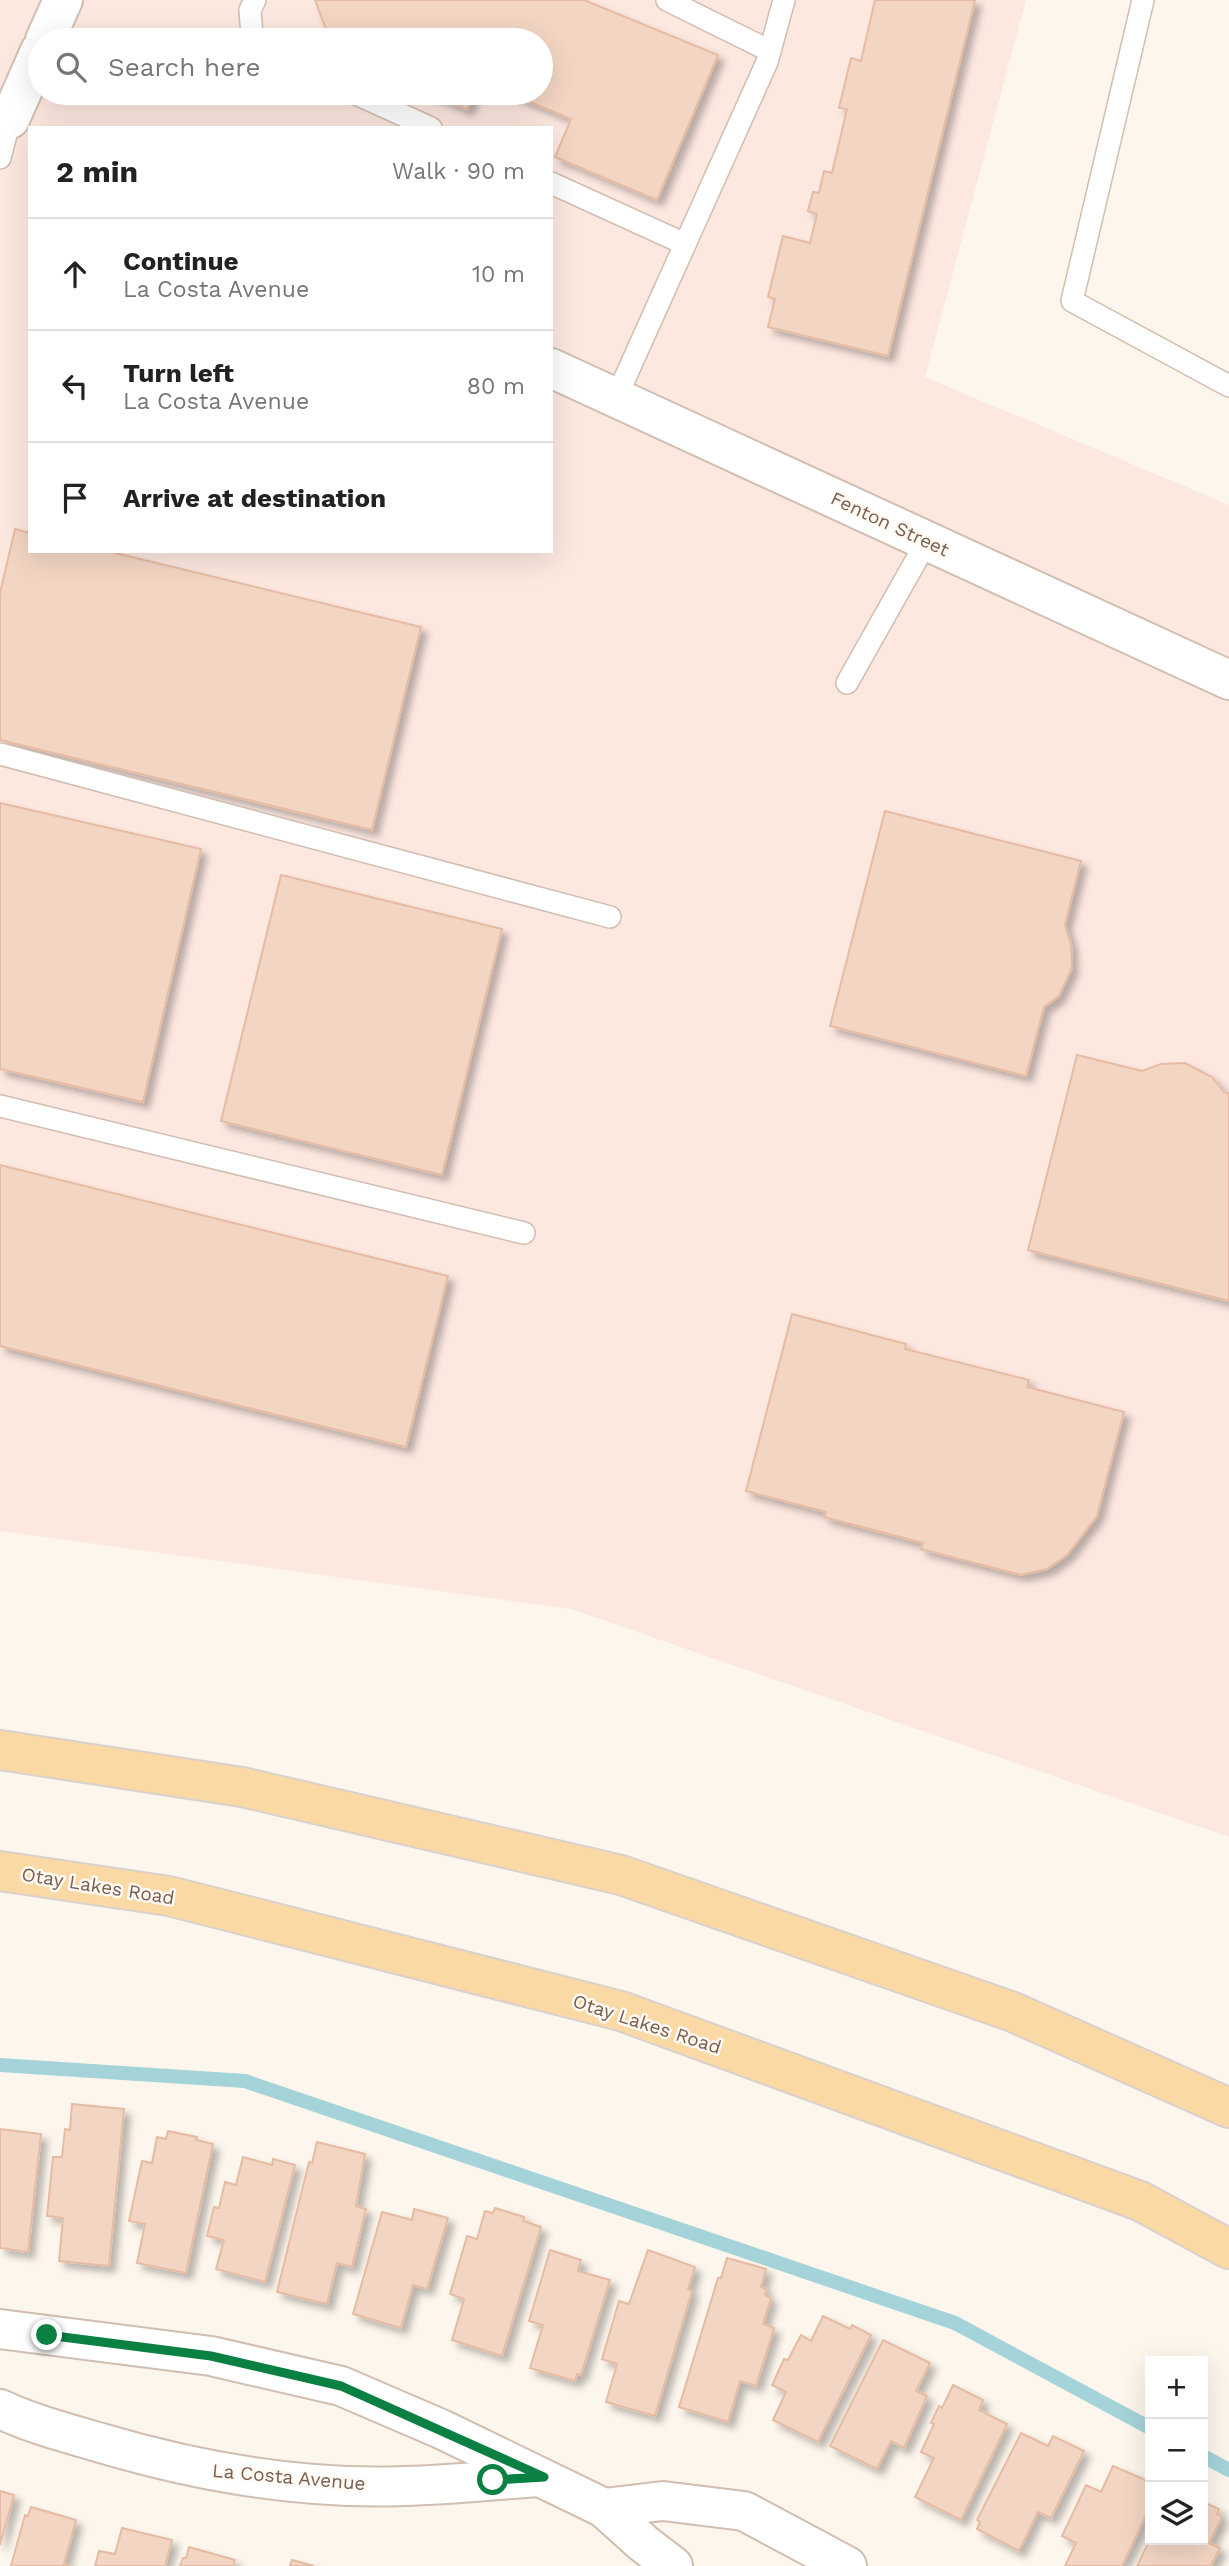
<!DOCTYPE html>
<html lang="en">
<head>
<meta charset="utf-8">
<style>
  body { margin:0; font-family:"Work Sans",sans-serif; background:#f6f6f6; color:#222 }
  .controls { position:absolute; right:21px; bottom:21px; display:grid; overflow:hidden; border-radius:0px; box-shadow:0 7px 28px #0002 }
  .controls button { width:63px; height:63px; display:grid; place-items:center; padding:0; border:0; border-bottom:2px solid #e0e0e0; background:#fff; color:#222; font:35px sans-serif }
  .stop { position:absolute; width:21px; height:21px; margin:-16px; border:5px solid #0b8043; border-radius:50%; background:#fff }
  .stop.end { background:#0b8043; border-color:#fff; box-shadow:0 2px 7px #0008 }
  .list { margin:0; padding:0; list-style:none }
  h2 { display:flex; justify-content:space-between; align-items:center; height:91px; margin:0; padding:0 28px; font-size:30px }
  h2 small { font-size:23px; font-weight:400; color:#767676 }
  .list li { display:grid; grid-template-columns:46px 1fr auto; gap:21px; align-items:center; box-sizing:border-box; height:112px; padding:0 28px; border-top:2px solid #e0e0e0 }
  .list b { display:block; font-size:26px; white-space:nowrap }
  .list p { margin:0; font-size:23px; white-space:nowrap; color:#767676 }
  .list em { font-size:23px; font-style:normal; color:#767676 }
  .icon { flex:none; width:38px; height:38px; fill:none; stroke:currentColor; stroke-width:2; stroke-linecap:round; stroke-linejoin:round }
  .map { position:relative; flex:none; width:1229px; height:2566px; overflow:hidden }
  .search { position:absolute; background:#fff; box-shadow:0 7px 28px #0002; left:28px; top:28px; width:525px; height:77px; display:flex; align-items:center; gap:18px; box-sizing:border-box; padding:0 24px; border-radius:38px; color:#767676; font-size:26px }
  .panel { position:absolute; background:#fff; box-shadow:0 7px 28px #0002; left:28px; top:126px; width:525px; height:427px; border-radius:0px }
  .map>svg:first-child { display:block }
</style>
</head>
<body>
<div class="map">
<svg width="1229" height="2566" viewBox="0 0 1229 2566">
  <defs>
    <filter id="shadow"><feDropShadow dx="6" dy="6" stdDeviation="3.5" flood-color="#0004"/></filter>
  </defs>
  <rect width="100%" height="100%" fill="#fdf6ec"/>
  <!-- commercial -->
  <path fill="#fde8e0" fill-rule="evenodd" d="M0,0H1026L925,377L1229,505V1837L571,1609L0,1531ZM40,40H541V93H40ZM30,128H551V551H30Z"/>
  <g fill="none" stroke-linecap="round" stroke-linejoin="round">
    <!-- stream -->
    <g stroke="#a5d3da" stroke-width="14">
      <polyline points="0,2065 245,2081 955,2323 1150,2428"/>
      <polyline points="1203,2456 1229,2470"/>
    </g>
  </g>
  <!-- building -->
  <g fill="#f3d5c3" stroke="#e6bba3" stroke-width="2" filter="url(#shadow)">
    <polygon points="315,0 584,0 718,55 657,200 555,157 571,119 509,93 541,93 541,40 330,40"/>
    <polygon points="875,0 975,0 888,356 768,327 775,299 768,297 783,236 810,243 817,214 808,211 813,192 819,193 824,171 832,173 847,109 839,108 851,58 861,61"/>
    <polygon points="428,93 474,93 467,109"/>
    <polygon points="15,529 30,533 30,551 107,551 421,627 372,830 0,740 0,593"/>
    <polygon points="0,803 201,849 143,1102 0,1069"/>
    <polygon points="885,811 1081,861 1065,925 1071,944 1072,968 1059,996 1044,1007 1026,1076 830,1026"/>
    <polygon points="281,875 502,929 442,1175 221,1121"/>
    <polygon points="1077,1055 1142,1071 1161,1064 1185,1063 1212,1077 1224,1092 1229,1093 1229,1301 1028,1250"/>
    <polygon points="0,1165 448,1276 406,1447 0,1346"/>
    <polygon points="792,1314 906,1344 905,1349 1029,1380 1027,1387 1124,1412 1097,1516 1067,1555 1047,1569 1021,1575 921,1549 923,1543 824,1517 826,1512 746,1491"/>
    <polygon points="72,2104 124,2109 109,2266 59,2261 63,2218 47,2216 53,2157 62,2157 65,2129 70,2130"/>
    <polygon points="0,2129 41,2134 28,2252 0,2248"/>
    <polygon points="168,2131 197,2137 196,2140 213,2144 186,2273 137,2263 145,2224 129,2221 142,2161 152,2163 157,2137 166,2139"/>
    <polygon points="317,2142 365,2154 356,2206 366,2209 352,2267 337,2263 327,2304 277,2292 309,2162 312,2163"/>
    <polygon points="243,2157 272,2165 273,2159 295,2165 265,2282 216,2269 224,2240 207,2236 214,2207 219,2208 225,2182 236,2185"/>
    <polygon points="495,2208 524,2217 523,2221 541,2227 502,2356 452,2340 464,2299 450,2294 467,2236 477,2239 485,2211 493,2213"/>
    <polygon points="414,2209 448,2218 427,2289 413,2285 401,2328 353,2314 382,2212 412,2220"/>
    <polygon points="550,2250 581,2260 578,2271 610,2280 581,2375 577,2374 575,2381 530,2368 543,2325 529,2321"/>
    <polygon points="648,2250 695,2267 688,2289 692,2291 655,2416 606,2402 617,2364 602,2359 619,2301 629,2304"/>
    <polygon points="727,2258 766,2269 761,2287 766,2289 765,2295 771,2298 763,2324 774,2328 756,2386 740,2381 728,2422 679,2407 718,2278 721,2278"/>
    <polygon points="823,2316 850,2329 852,2325 871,2335 818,2442 773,2420 786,2392 772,2385 784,2359 788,2360 801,2335 811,2341"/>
    <polygon points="883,2340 930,2363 916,2391 927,2396 904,2448 891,2441 877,2469 830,2446"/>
    <polygon points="953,2385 983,2400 979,2410 1007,2424 961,2520 915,2497 934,2458 921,2452 934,2424 931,2423 939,2406 942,2408"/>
    <polygon points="1021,2433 1048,2446 1053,2436 1084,2451 1051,2518 1038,2512 1019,2551 977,2529 980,2522 977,2520"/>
    <polygon points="1113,2466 1150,2482 1150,2507 1122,2566 1065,2566 1076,2543 1062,2536 1086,2485 1101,2492"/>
    <polygon points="0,2491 14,2495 0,2545"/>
    <polygon points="1203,2502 1219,2509 1217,2514 1222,2517 1209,2543 1220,2548 1211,2566 1137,2566 1150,2539 1203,2540"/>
    <polygon points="31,2507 76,2520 64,2564 70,2566 11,2566 25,2515 28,2516"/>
    <polygon points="122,2528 172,2540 165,2566 95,2566 99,2551 115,2554"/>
    <polygon points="189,2547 235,2560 233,2566 180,2566 183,2558 186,2558"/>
    <polygon points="292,2560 314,2566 290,2566"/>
  </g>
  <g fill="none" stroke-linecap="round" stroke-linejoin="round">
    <!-- service casing -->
    <g stroke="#d1beb0" stroke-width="24">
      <g id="service">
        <polyline points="255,0 250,10 252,36 257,40"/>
        <polyline points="667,0 770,51"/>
        <polyline points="1143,0 1072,301 1229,386"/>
        <polyline points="354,93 431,128"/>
        <polyline points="0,158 10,119"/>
        <polyline points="551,183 685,244"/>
        <polyline points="616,398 767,62 784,0"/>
        <polyline points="847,683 927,541"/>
        <polyline points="0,754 610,917"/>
        <polyline points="0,1106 524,1233"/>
      </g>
    </g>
    <!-- minor casing -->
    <g stroke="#d1beb0" stroke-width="42">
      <g id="minor">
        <polyline points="0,2329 211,2356 341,2386 441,2429 604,2508 643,2543 673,2566"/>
        <path d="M0,2409C32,2424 67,2433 101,2443C199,2472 302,2490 405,2486C450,2485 494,2480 538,2477"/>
        <polyline points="604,2508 663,2501 744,2511 847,2566"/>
      </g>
    </g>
    <!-- tertiary casing -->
    <g stroke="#d1beb0" stroke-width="42">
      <g id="tertiary">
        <polyline points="45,40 63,0"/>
        <polyline points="10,119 40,51"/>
        <polyline points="551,368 1229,680"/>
      </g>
    </g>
    <!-- primary casing -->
    <g stroke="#dad1cd" stroke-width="42">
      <g id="primary">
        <polyline points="0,1750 242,1787 621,1875 1013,2012 1229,2108"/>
        <polyline points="0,1871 169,1896 621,2011 1140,2201 1229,2249"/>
      </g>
    </g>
    <!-- service -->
    <use href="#service" stroke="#fff" stroke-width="21"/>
    <!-- minor -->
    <use href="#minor" stroke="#fff" stroke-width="38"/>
    <!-- tertiary -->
    <use href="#tertiary" stroke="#fff" stroke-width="38"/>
    <!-- primary -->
    <use href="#primary" stroke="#fbd9a5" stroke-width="38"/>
  </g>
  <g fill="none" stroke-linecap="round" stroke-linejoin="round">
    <!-- route -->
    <polyline stroke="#0b8043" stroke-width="9" points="47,2335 211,2356 341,2386 544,2477 493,2480"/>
  </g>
  <g text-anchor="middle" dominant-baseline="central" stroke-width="5" stroke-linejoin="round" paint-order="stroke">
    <!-- street labels -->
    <g font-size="19" fill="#7a5c4d" stroke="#fffaf3">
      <text transform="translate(890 524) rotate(25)">Fenton Street</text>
      <text transform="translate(98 1886) rotate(9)">Otay Lakes Road</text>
      <text transform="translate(647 2024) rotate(18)">Otay Lakes Road</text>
      <text transform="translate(289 2477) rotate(5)">La Costa Avenue</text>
    </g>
  </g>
</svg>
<div class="controls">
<button>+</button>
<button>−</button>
<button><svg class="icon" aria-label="layers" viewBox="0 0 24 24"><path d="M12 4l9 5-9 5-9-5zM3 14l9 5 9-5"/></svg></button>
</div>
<div class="stop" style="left:493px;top:2480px"></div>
<div class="stop end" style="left:47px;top:2335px"></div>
<div class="search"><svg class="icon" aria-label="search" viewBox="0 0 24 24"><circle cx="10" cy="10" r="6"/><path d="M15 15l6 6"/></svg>Search here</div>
<section class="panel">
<h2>2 min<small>Walk · 90 m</small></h2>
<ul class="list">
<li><svg class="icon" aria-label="ahead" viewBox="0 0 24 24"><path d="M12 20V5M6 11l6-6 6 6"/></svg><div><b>Continue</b><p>La Costa Avenue</p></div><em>10 m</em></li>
<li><svg class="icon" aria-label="left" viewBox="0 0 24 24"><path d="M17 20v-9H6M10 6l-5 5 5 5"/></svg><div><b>Turn left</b><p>La Costa Avenue</p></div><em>80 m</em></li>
<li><svg class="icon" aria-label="arrive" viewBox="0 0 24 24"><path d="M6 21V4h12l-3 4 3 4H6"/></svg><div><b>Arrive at destination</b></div></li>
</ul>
</section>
</div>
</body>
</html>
